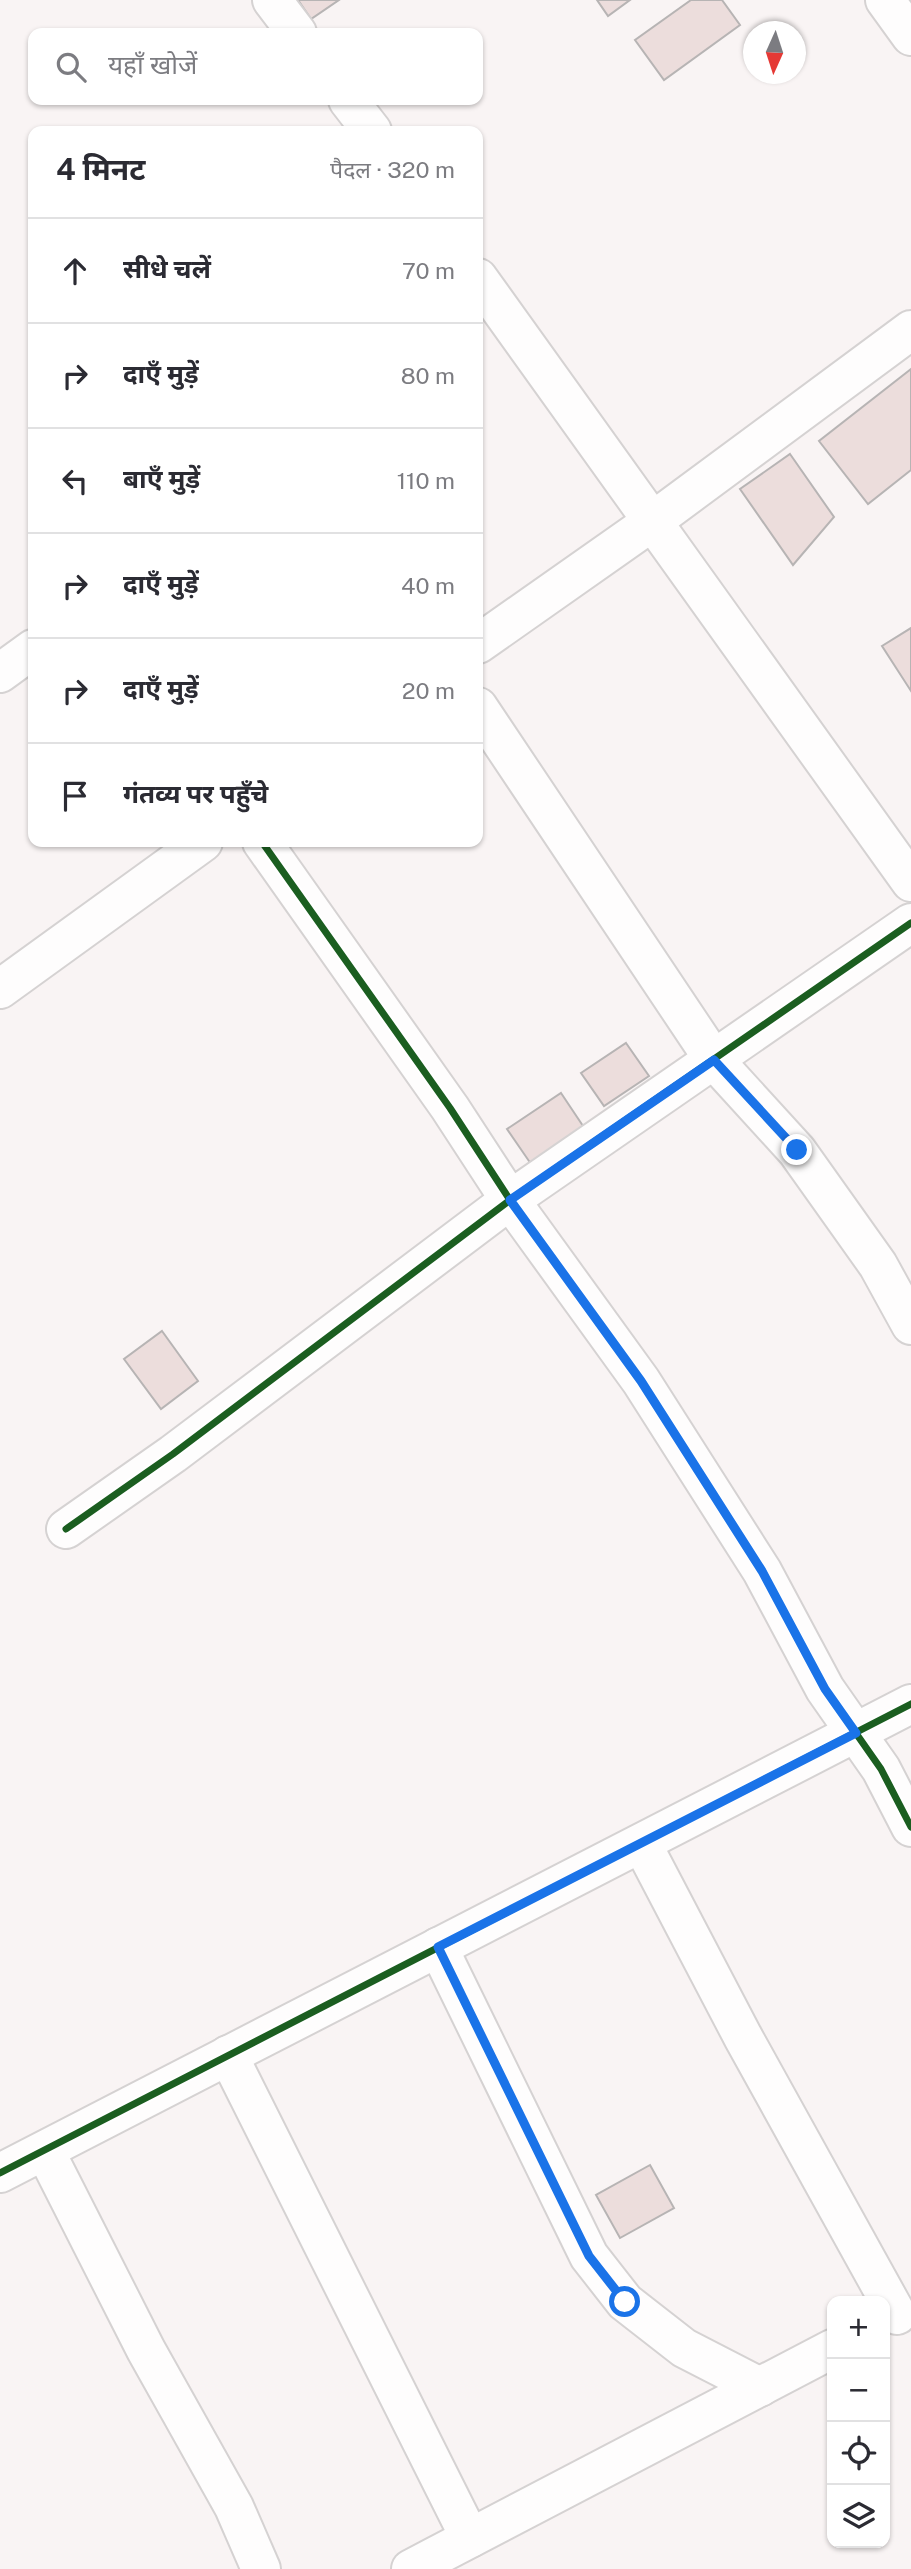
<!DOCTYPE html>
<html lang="hi">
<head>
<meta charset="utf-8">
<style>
  body { margin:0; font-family:"Public Sans","Noto Sans Devanagari",sans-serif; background:#f7f7f7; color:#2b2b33 }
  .controls { position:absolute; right:21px; bottom:21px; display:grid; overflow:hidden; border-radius:14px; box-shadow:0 2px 5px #0004 }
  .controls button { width:63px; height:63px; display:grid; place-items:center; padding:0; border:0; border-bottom:2px solid #e1e1e2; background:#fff; color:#2b2b33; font:35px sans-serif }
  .compass { position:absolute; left:743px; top:21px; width:63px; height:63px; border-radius:50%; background:#fff; box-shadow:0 2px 5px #0004; rotate:183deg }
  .stop { position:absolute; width:21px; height:21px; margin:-16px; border:5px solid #1a73e8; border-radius:50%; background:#fff }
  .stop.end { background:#1a73e8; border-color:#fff; box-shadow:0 2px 7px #0008 }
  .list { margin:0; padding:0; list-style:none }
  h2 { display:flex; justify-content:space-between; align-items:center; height:91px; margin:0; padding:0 28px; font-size:30px }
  h2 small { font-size:23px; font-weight:400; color:#7c7c81 }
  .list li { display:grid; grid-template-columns:46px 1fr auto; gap:21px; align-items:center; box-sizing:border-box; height:105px; padding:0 28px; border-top:2px solid #e1e1e2 }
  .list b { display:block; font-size:26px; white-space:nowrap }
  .list em { font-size:23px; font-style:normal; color:#7c7c81 }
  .icon { flex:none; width:38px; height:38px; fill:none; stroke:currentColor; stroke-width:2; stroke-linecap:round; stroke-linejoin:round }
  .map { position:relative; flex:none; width:911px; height:2569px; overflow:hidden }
  .search { position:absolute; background:#fff; box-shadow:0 2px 5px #0004; left:28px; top:28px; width:455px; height:77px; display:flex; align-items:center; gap:18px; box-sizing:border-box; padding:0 24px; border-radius:14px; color:#7c7c81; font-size:26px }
  .panel { position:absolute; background:#fff; box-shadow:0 2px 5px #0004; left:28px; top:126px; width:455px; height:721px; border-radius:14px }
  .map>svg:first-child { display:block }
</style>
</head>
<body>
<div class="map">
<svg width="911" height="2569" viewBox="0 0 911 2569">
  <rect width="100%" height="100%" fill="#f9f4f4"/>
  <!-- building -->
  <g fill="#ecdddc" stroke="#b7b4b4" stroke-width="2">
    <polygon points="298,0 339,0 311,19"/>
    <polygon points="597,0 630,0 608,16"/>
    <polygon points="691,0 722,0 740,25 664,80 635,40"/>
    <polygon points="911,369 911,470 868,504 819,441"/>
    <polygon points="790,454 834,517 793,565 740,489"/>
    <polygon points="911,628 911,691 882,646"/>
    <polygon points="626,1043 649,1076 604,1106 581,1073"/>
    <polygon points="561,1093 585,1129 531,1164 507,1129"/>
    <polygon points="162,1331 198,1381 161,1409 124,1359"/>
    <polygon points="650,2165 674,2208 620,2238 596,2195"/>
  </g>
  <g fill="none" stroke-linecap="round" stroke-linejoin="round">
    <!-- minor casing -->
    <g stroke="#d5d2d2" stroke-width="42">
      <g id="minor">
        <polyline points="272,0 297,33"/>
        <polyline points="348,100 372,131"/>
        <polyline points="478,278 911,882"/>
        <polyline points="478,644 653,521 911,330"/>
        <polyline points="0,673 33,649"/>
        <polyline points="478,707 714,1060 797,1151 878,1265 911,1325"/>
        <polyline points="262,842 450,1108 510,1200 641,1381 762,1571 825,1689 881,1769 911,1827"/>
        <polyline points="0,989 203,842"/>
        <polyline points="66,1529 173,1454 510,1200 911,923"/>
        <polyline points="642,1844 743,2037 897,2315"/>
        <polyline points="438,1947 589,2256 625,2302 684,2348 760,2387"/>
        <polyline points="228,2055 470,2538"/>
        <polyline points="45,2151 146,2350 234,2507 261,2569"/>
        <polyline points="0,2173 911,1704"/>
        <polyline points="411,2569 832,2349"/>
      </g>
    </g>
    <!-- major casing -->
    <g stroke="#d5d2d2" stroke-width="42">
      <polyline id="major" points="885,0 911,36"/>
    </g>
    <!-- minor -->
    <use href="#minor" stroke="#fefdfd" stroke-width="38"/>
    <!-- major -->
    <use href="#major" stroke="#fefdfd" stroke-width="38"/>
    <!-- cycleway casing -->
    <g stroke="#fff" stroke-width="11">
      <g id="cycleway">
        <polyline points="262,842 450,1108 510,1200 641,1381 762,1571 825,1689 881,1769 911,1827"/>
        <polyline points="66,1529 173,1454 510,1200 911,923"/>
        <polyline points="0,2173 911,1704"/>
      </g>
    </g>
    <!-- cycleway -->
    <use href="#cycleway" stroke="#1b5e20" stroke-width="7"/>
  </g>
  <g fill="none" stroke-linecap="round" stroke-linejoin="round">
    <!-- route -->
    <polyline stroke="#1a73e8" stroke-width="9" points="625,2302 589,2256 438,1947 856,1733 825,1689 762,1571 641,1381 510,1200 714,1060 797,1150"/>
  </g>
</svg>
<div class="controls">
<button>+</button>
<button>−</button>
<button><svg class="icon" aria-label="locate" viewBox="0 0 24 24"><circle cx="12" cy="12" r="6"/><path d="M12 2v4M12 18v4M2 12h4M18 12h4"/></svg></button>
<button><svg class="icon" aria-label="layers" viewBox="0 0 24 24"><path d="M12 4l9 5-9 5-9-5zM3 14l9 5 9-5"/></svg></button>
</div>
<svg class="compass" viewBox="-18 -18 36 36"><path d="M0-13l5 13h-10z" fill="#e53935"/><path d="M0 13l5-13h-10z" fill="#7c7c81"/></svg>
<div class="stop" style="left:625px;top:2302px"></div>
<div class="stop end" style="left:797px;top:1150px"></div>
<div class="search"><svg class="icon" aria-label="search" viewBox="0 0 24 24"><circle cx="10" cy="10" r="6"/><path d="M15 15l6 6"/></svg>यहाँ खोजें</div>
<section class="panel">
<h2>4 मिनट<small>पैदल · 320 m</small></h2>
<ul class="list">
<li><svg class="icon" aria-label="ahead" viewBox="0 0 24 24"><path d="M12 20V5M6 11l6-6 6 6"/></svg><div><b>सीधे चलें</b></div><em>70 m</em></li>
<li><svg class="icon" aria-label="right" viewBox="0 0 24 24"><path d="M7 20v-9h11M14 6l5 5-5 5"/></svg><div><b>दाएँ मुड़ें</b></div><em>80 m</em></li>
<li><svg class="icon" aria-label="left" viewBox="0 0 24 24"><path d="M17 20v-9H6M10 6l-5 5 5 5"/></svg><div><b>बाएँ मुड़ें</b></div><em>110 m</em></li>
<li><svg class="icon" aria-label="right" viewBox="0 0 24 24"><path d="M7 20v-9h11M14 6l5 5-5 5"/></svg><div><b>दाएँ मुड़ें</b></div><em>40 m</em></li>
<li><svg class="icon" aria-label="right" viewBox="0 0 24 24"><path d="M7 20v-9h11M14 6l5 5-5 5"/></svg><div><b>दाएँ मुड़ें</b></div><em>20 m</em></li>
<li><svg class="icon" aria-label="arrive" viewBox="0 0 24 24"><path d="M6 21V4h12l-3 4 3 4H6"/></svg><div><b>गंतव्य पर पहुँचे</b></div></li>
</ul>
</section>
</div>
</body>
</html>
